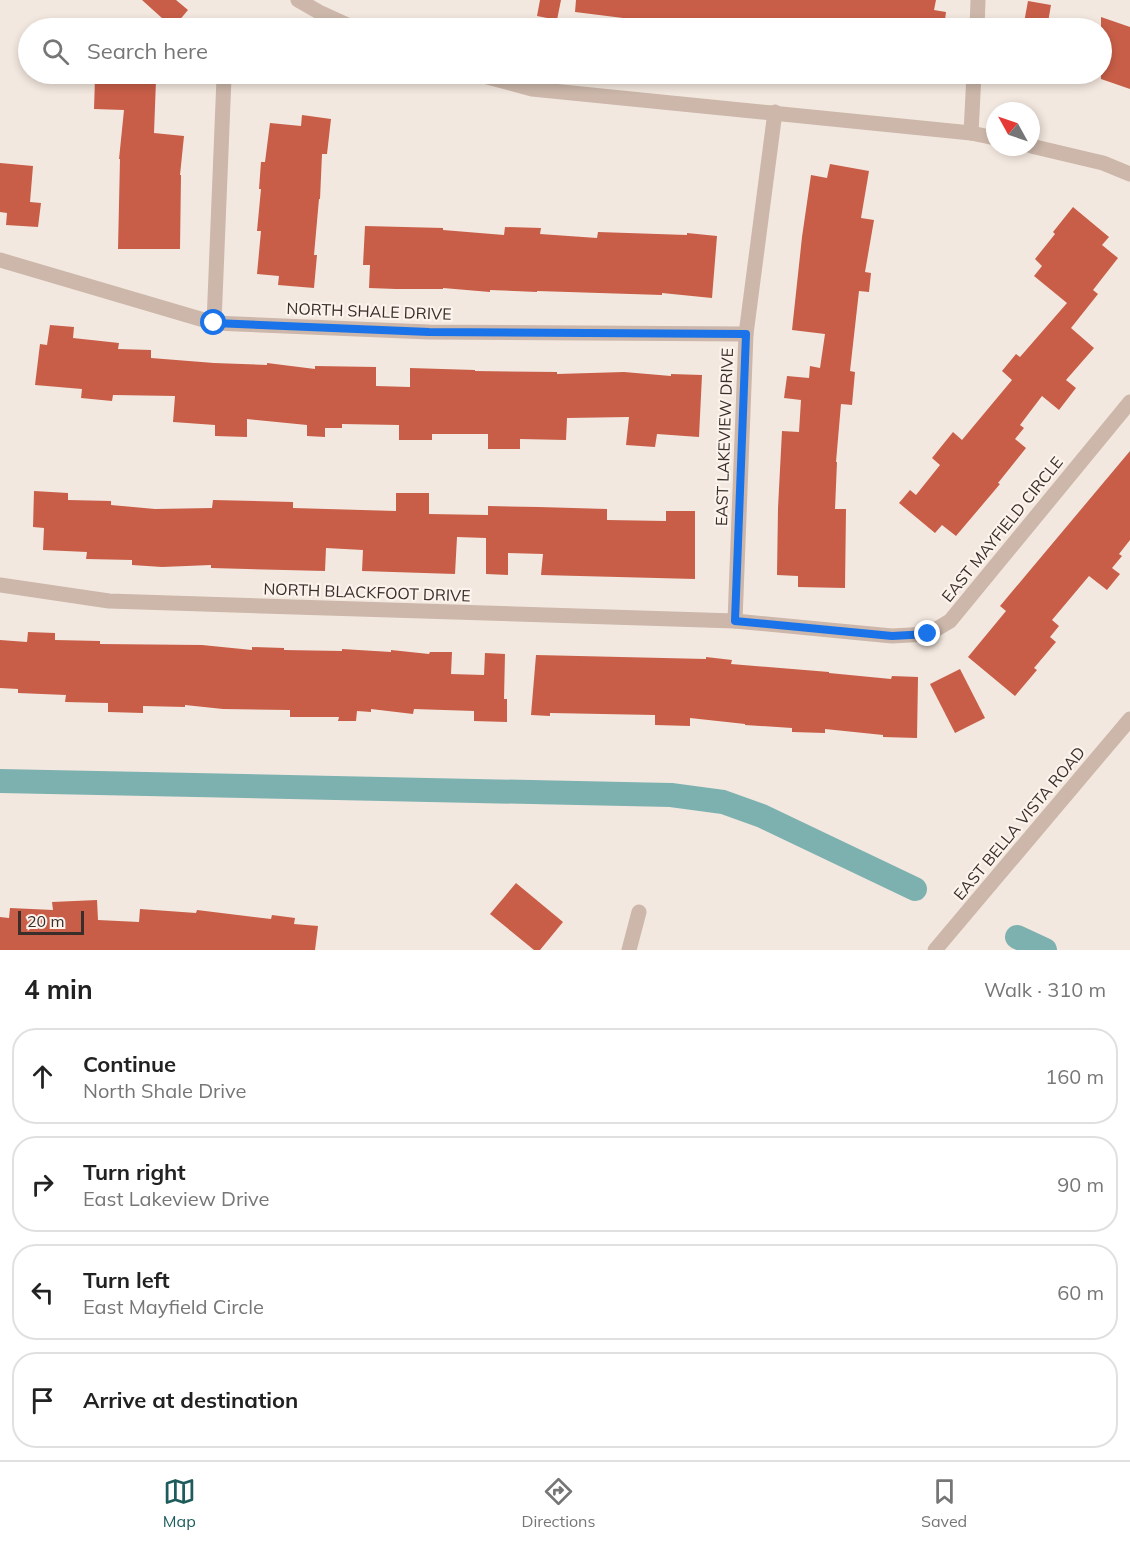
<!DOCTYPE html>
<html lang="en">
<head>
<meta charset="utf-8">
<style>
  body { margin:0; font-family:Mulish,sans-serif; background:#f6f6f6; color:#222 }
  .compass { position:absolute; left:986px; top:102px; width:54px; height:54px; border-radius:50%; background:#fff; box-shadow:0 3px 9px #0003; rotate:310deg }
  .scale { position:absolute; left:18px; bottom:15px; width:66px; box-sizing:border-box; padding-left:6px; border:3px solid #392e2a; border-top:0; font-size:16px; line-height:21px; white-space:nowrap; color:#392e2a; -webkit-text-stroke:4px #fbf3ec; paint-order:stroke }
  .stop { position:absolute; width:18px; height:18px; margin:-14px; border:4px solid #1a73e8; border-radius:50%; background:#fff }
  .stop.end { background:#1a73e8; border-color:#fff; box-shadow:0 2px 6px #0008 }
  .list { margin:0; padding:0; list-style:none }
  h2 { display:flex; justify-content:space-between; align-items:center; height:78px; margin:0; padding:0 24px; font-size:26px }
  h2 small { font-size:20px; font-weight:400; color:#767676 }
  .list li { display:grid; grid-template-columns:39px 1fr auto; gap:18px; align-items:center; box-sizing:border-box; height:96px; margin:0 12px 12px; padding:0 12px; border:2px solid #e0e0e0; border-radius:24px }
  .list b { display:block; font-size:22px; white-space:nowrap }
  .list p { margin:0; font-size:20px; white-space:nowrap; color:#767676 }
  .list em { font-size:20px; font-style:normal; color:#767676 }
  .icon { flex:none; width:33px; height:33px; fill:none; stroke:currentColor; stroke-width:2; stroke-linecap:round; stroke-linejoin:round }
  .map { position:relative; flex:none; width:1130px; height:950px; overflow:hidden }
  .search { position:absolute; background:#fff; box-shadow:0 3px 9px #0003; left:18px; right:18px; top:18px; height:66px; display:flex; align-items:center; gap:15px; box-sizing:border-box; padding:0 21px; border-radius:33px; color:#767676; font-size:22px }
  .sheet { height:510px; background:#fff }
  nav { display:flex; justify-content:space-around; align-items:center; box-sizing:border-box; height:84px; border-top:2px solid #e0e0e0; background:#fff; font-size:16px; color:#767676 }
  nav a { display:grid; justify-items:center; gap:3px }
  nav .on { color:#1e5c5c }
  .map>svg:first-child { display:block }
</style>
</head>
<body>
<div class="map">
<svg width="1130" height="950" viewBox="0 0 1130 950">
  <rect width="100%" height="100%" fill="#f3e8df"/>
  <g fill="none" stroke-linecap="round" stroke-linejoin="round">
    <!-- canal -->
    <g stroke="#7db1b0" stroke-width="24">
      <polyline points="0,781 671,795 723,802 762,816 915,889"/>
      <polyline points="1017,937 1045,950"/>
    </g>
  </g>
  <!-- building -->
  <g fill="#c85e48">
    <polygon points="142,0 176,0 188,10 173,28"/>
    <polygon points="540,0 561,0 557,20 537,16"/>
    <polygon points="576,0 936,0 934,10 946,12 944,28 678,28 679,25 575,12"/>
    <polygon points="1028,1 1051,5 1047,28 1023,28"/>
    <polygon points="1101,17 1130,27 1130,89 1101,79"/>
    <polygon points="95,78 156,80 154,133 184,136 180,175 181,175 180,249 118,249 120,159 119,159 124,110 94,109"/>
    <polygon points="302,115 331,119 327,154 322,154 320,199 319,199 314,255 317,255 314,288 278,285 279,276 257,274 261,231 257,231 261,189 259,189 261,162 265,162 270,123 301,126"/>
    <polygon points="0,163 33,166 30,202 41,203 38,227 6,225 7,213 0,212"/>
    <polygon points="830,164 869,171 861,218 874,220 865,272 871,273 869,292 859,291 850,371 855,372 852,405 841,404 836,462 837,462 835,509 846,509 845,588 798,587 798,576 777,575 778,508 782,431 799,432 801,400 784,398 787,376 809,378 810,366 820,368 825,334 792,330 802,237 811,175 827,178"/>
    <polygon points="1073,207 1109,237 1102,245 1118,258 1093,290 1098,294 1071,328 1094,348 1066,380 1076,388 1059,410 1042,396 1020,425 1024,428 1015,439 1026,448 998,483 1000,484 956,536 942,525 935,533 899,503 910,490 916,495 940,465 932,458 953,432 962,440 1012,380 1002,371 1016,354 1020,357 1067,303 1034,276 1042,266 1035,259 1055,234 1053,232"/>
    <polygon points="365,226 443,228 443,230 504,235 505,227 541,228 540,234 597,238 598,232 687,235 687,233 717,236 712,298 662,293 662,295 537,291 537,292 490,290 490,292 443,288 443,289 396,289 369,288 370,265 363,265"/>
    <polygon points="50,325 74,327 73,338 119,343 118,349 151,350 151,358 214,363 267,365 267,363 315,369 315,366 376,367 376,386 410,387 410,368 475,370 475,371 557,372 557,374 624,372 671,376 671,374 702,375 699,437 657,434 655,447 626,445 629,417 567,418 566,440 520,439 520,449 488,449 488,434 432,434 432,440 399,440 399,425 342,424 342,428 325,428 325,437 307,436 307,425 247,419 247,437 215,436 215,425 173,422 175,396 113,395 112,401 81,398 82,389 35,385 40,344 47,345"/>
    <polygon points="1130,451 1130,540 1119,554 1122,556 1112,568 1120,574 1107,590 1089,576 1052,620 1059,626 1050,637 1056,642 1034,668 1037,670 1015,696 968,657 1006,611 1000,606"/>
    <polygon points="34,491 68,493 68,500 111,501 111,505 155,509 212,508 213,500 293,502 293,508 396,511 396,493 429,493 429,514 488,515 488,506 539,507 607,509 607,520 666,521 666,511 695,511 695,579 541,575 543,554 508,553 508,575 486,574 486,538 457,537 455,574 362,571 363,550 326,548 325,571 211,568 211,565 162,567 132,565 132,560 86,559 87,552 43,550 44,528 33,527"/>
    <polygon points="28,632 55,633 55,640 100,641 100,644 202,645 252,650 252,647 284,648 284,650 342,651 342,649 391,652 391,650 429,654 430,652 452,652 451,674 484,675 485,653 505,654 504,699 507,699 507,722 474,721 474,711 414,709 413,714 371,709 371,712 357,711 356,721 338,721 339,717 290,717 290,710 223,709 185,705 185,707 143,706 143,713 108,712 108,703 65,702 66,695 18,693 18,689 0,688 0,640 27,642"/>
    <polygon points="536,655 706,659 706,657 732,660 731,664 829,672 829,673 891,679 892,676 918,677 917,738 883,737 883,735 825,729 825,733 792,732 792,728 745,725 745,724 690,718 690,726 655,725 655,715 550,713 550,716 531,715"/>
    <polygon points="960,669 985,718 955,733 930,684"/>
    <polygon points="516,883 563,922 540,950 534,950 490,914"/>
    <polygon points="97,900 98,920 139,922 140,909 196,913 197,910 271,919 272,915 295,918 294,924 318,926 315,950 0,950 0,917 9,918 10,908 53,910 52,902"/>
  </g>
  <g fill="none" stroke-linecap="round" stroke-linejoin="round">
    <!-- minor -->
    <g stroke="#ccb7aa" stroke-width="15">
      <polyline points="298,0 319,12 354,28"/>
      <polyline points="977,28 978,0"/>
      <polyline points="476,74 532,89 971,133 995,138"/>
      <polyline points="971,133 974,74"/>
      <polyline points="1031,146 1103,163 1130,174"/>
      <polyline points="0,260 214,323 429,332 746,334"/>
      <polyline points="214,323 224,78"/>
      <polyline points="0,585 109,601 735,621 892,636 928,634 950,621 1130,402"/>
      <polyline points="735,621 746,334 775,112"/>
      <polyline points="629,950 639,912"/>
    </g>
    <!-- tertiary -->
    <polyline stroke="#ccb7aa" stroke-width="15" points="935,950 1130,719"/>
  </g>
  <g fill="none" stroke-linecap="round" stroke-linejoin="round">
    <!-- route -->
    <polyline stroke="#1a73e8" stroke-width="8" points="214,323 429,332 746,334 735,621 892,636 928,634"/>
  </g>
  <g text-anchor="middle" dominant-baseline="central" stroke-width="4.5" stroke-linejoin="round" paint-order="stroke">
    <!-- street labels -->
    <g font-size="16" fill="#392e2a" stroke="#fbf3ec">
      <text transform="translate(369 311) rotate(2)">NORTH SHALE DRIVE</text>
      <text transform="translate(724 437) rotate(-88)">EAST LAKEVIEW DRIVE</text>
      <text transform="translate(1002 529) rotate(-51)">EAST MAYFIELD CIRCLE</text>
      <text transform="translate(367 592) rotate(2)">NORTH BLACKFOOT DRIVE</text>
      <text transform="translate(1019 823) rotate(-50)">EAST BELLA VISTA ROAD</text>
    </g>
  </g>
</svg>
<svg class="compass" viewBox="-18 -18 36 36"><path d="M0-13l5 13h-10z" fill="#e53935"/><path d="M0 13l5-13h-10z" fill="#767676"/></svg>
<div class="scale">20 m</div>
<div class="stop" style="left:214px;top:323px"></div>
<div class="stop end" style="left:928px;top:634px"></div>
<div class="search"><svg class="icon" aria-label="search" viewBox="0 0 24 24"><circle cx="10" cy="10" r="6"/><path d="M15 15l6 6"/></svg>Search here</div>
</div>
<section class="sheet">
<h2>4 min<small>Walk · 310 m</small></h2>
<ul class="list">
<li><svg class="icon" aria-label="ahead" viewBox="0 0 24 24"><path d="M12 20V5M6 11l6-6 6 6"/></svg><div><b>Continue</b><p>North Shale Drive</p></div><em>160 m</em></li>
<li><svg class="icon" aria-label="right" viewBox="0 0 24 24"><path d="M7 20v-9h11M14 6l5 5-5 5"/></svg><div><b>Turn right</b><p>East Lakeview Drive</p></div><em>90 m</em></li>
<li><svg class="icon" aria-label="left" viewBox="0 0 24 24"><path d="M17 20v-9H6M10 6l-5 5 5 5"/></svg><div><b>Turn left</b><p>East Mayfield Circle</p></div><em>60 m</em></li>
<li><svg class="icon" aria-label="arrive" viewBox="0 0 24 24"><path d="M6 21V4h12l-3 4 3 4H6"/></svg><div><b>Arrive at destination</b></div></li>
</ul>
</section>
<nav>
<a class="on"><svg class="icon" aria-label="map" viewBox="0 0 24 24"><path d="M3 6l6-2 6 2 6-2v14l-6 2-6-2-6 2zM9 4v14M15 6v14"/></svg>Map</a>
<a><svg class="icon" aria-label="directions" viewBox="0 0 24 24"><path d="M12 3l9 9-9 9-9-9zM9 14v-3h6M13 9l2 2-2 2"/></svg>Directions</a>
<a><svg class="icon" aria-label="saved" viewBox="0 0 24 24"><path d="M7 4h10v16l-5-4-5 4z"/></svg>Saved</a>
</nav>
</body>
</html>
